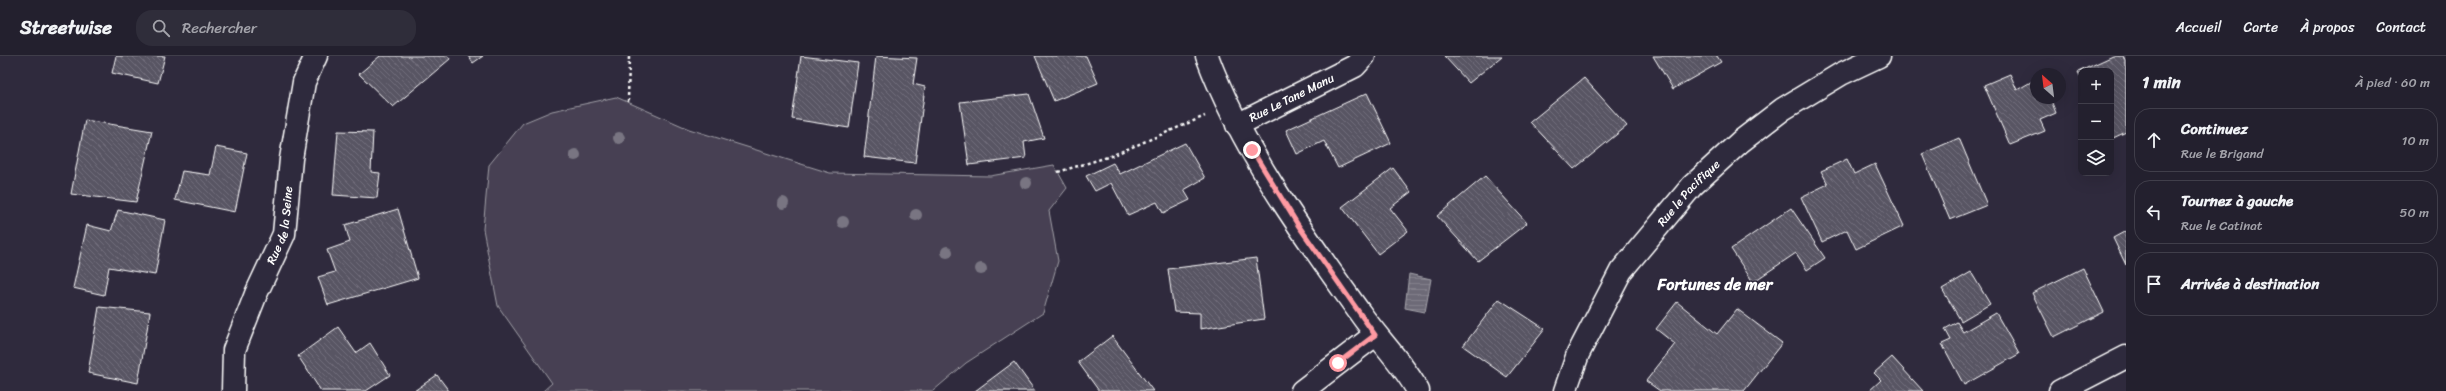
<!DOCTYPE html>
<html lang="fr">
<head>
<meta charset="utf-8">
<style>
  body { margin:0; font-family:Sriracha,sans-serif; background:#2f2d3a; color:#f1f3f6 }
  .controls { position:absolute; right:12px; top:12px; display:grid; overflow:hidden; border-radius:8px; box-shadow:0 4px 16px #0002 }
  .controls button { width:36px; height:36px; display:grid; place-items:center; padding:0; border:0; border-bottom:1px solid #403e4a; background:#23202e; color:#f1f3f6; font:20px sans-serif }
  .compass { position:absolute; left:2030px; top:12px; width:36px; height:36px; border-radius:50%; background:#23202e; box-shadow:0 4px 16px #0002; rotate:332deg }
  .stop { position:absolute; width:12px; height:12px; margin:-9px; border:3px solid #ff9aa2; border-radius:50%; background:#fff }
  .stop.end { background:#ff9aa2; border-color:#fff; box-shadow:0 1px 4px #0008 }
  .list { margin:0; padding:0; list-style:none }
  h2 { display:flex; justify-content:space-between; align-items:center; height:52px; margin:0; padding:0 16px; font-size:17px }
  h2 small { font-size:13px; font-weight:400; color:#a3a3aa }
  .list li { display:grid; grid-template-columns:26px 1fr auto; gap:12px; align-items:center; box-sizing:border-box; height:64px; margin:0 8px 8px; padding:0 8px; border:1px solid #403e4a; border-radius:16px }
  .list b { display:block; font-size:15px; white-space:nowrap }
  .list p { margin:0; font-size:13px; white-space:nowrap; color:#a3a3aa }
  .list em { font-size:13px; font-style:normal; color:#a3a3aa }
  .icon { flex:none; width:22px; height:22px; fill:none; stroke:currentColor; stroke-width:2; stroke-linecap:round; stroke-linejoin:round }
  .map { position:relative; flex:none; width:2126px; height:335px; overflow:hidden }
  header { display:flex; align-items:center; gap:24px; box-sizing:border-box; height:56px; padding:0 20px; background:#23202e; border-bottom:1px solid #403e4a }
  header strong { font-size:19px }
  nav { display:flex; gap:22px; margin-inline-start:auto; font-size:14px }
  .search { width:280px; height:36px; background:#2f2d3a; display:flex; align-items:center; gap:10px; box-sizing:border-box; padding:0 14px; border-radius:16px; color:#a3a3aa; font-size:15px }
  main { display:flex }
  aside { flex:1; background:#23202e }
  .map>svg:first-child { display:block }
</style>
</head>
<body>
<header>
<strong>Streetwise</strong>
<div class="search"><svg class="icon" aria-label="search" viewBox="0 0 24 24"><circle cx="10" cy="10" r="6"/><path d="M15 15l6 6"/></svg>Rechercher</div>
<nav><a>Accueil</a><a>Carte</a><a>À propos</a><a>Contact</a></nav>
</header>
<main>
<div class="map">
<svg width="2126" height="335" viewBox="0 0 2126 335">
  <defs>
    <pattern id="water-rules" width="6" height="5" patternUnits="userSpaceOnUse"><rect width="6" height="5" fill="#6d6a77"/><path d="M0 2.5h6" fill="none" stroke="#83808b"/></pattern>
    <pattern id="building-back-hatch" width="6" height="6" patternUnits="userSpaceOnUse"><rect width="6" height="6" fill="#595564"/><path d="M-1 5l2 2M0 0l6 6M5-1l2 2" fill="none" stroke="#726e7b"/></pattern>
  </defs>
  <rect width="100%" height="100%" fill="#2f2a3d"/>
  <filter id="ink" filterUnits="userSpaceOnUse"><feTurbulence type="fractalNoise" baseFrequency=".025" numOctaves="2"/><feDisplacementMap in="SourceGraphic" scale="8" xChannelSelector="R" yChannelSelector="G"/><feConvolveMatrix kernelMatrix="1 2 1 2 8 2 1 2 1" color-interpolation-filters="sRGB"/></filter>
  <g filter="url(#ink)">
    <!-- park -->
    <polygon fill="#464152" stroke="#a2a0a8" points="616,41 689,73 830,117 990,120 1054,109 1067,132 1049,155 1058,205 1043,257 966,307 933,335 543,335 552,327 498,250 483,173 489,109 523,67 552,55"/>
    <!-- water -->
    <polygon fill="url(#water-rules)" stroke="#a7a6ad" points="1409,218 1431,223 1425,256 1405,252"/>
    <!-- building -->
    <g fill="url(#building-back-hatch)" stroke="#fff">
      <polygon points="116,0 165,0 158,27 112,17"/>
      <polygon points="380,0 448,0 450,3 393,51 359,18"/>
      <polygon points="468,0 483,0 473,7"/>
      <polygon points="801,0 858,7 849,72 792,63"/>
      <polygon points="876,0 917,2 913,28 925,31 915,107 864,101"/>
      <polygon points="1035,0 1086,0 1098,27 1054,45"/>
      <polygon points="1444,0 1502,0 1469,27"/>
      <polygon points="1653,0 1717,0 1721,6 1673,33"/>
      <polygon points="2113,0 2124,0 2126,5 2126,76 2111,83 2111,15 2081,15 2081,22 2078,16"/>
      <polygon points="2010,18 2017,34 2036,23 2036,42 2050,42 2056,57 2040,64 2045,75 2010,89 1984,29"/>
      <polygon points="1584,22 1627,70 1574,113 1530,66"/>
      <polygon points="1367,37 1391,87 1338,112 1324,85 1297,98 1286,74"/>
      <polygon points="1029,38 1044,82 1024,86 1026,102 969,109 960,46"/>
      <polygon points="85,64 152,75 136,146 71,138"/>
      <polygon points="338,75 373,76 371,116 380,117 377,142 333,139"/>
      <polygon points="1959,82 1987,149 1950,164 1922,98"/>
      <polygon points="1185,87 1205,122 1184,134 1190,144 1163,157 1157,146 1128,159 1111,127 1095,135 1086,120 1113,107 1120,118"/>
      <polygon points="216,91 247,97 235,156 175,144 182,115 210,119"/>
      <polygon points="1847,103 1854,118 1875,108 1904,170 1856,193 1847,174 1822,186 1801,141 1828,128 1821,115"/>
      <polygon points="1393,112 1411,136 1390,152 1408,175 1378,198 1342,151"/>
      <polygon points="1485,120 1527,167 1478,205 1437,160"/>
      <polygon points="1791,152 1825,202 1807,214 1796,197 1753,226 1731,193"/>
      <polygon points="398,153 418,222 328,249 318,221 335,216 327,194 350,186 345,169"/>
      <polygon points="118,154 165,164 155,219 109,211 104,239 73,232 87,169 111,175"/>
      <polygon points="2126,175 2126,209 2113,182"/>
      <polygon points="1256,202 1264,263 1200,273 1200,257 1174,256 1168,213"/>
      <polygon points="2083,212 2104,256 2054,281 2032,237"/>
      <polygon points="1971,216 1990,248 1961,265 1942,233"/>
      <polygon points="1499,243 1545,273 1507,321 1463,290"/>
      <polygon points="1677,246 1717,278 1737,253 1782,287 1744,335 1660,335 1646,325 1675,288 1656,273"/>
      <polygon points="99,251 150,256 138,327 88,317"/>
      <polygon points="1996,257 2019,298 1964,329 1942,288 1951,284 1945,273 1957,266 1963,276"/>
      <polygon points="338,271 356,297 370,287 390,319 366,335 321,335 298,300"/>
      <polygon points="1112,280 1153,335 1099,335 1078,306"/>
      <polygon points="1892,301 1923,335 1869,335 1881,324 1874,317"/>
      <polygon points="1014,306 1035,335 975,335"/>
      <polygon points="437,319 449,335 414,335"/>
    </g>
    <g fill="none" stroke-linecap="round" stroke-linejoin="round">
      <!-- minor casing -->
      <g stroke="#fff" stroke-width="25">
        <g id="minor">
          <path d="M1207,0C1242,94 1302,176 1360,257C1378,283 1403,307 1418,335"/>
          <path id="s1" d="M1237,69L1355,10L1364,0"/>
          <path id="s2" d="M233,335L234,294L256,238L284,178L291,103L304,26L316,0"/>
          <polyline points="1302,335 1375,279"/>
          <path id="s3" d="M1565,335L1578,298L1621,215L1692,130L1740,86L1783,53L1841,18L1879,0"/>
          <polyline points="2060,335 2126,301"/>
        </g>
      </g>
      <!-- path -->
      <g stroke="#fff" stroke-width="2.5" stroke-dasharray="3 3" stroke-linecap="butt">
        <polyline points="628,46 629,0"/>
        <polyline points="1058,116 1111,100 1205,60"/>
      </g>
      <!-- minor -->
      <use href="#minor" stroke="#2f2a3d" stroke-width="22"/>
    </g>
    <!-- trees -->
    <g fill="#797582">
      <circle cx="619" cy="82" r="6"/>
      <circle cx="575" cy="99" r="6"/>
      <circle cx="1026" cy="127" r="6"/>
      <circle cx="783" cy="147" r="6"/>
      <circle cx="916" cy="159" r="6"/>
      <circle cx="843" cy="166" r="6"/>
      <circle cx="947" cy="196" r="6"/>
      <circle cx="981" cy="213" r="6"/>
    </g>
  </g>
  <g fill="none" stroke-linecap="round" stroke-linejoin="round" filter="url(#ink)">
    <!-- route -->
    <polyline stroke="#ff9aa2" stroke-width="5" points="1252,94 1298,169 1375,279 1338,307"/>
  </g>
  <g text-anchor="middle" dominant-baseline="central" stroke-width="3" stroke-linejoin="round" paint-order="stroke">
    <!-- street labels -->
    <g font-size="12" fill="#fff" stroke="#2f2a3d">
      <text stroke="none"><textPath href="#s1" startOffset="61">Rue Le Tane Manu</textPath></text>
      <text stroke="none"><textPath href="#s3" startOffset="236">Rue le Pacifique</textPath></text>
      <text stroke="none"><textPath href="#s2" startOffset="175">Rue de la Seine</textPath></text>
    </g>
    <!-- district labels -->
    <g font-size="16" font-weight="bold" fill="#fff" stroke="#2f2a3d">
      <text x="1715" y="228">Fortunes de mer</text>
    </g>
  </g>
</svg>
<div class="controls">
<button>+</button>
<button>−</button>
<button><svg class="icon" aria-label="layers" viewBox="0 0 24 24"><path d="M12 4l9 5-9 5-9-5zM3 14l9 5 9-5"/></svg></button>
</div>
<svg class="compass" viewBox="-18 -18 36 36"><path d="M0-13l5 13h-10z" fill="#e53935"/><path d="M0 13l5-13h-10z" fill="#a3a3aa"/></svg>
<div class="stop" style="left:1338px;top:307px"></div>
<div class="stop end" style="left:1252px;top:94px"></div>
</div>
<aside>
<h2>1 min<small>À pied · 60 m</small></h2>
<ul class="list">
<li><svg class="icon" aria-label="ahead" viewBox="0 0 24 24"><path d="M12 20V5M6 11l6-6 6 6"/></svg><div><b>Continuez</b><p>Rue le Brigand</p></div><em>10 m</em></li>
<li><svg class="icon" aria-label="left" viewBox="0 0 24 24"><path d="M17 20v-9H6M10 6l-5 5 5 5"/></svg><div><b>Tournez à gauche</b><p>Rue le Catinat</p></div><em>50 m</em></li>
<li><svg class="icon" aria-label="arrive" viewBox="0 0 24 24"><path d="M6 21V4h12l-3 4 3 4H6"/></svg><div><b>Arrivée à destination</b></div></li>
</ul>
</aside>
</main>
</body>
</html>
